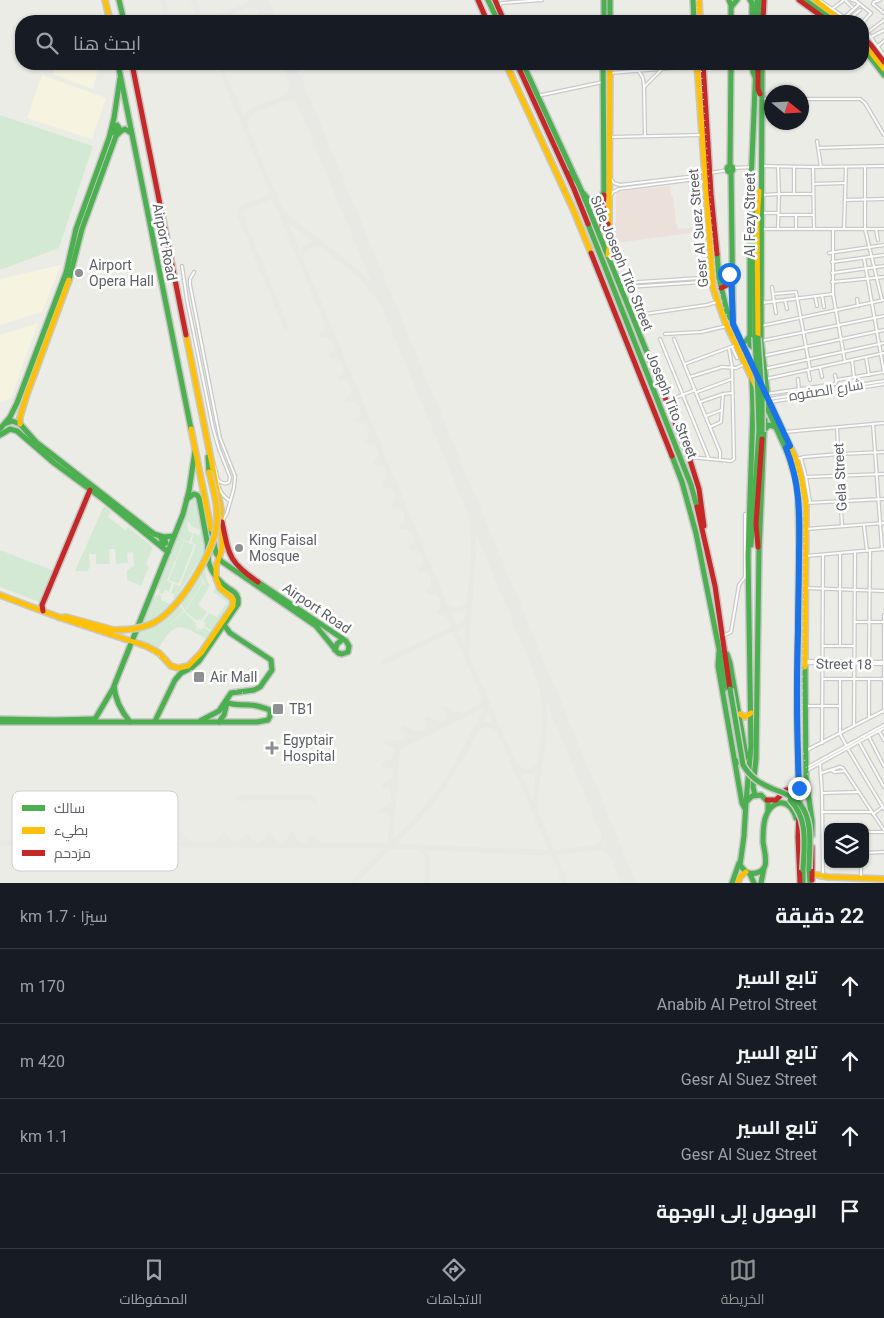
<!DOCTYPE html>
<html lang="ar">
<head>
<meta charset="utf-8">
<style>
  body { margin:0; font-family:Roboto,Cairo,sans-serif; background:#20242c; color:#f1f3f6; direction:rtl }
  .controls { position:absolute; right:15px; bottom:15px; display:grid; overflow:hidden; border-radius:10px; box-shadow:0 1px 4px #0004 }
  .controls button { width:45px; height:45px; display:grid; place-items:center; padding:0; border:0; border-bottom:1px solid #363941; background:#171b24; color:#f1f3f6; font:25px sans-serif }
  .compass { position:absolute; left:764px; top:85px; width:45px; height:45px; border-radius:50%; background:#171b24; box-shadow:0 1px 4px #0004; rotate:108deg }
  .stop { position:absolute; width:15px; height:15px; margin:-11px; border:4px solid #1a73e8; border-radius:50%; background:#fff }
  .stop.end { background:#1a73e8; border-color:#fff; box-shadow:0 1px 5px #0008 }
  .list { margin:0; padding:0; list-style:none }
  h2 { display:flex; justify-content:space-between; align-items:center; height:65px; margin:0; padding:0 20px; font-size:21px }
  h2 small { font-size:16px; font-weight:400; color:#9ea1a6 }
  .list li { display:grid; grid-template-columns:32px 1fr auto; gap:15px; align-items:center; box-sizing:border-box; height:75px; padding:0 20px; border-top:1px solid #363941 }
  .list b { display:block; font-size:19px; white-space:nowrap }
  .list p { margin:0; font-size:16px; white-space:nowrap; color:#9ea1a6 }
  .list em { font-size:16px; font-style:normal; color:#9ea1a6 }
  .icon { flex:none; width:28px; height:28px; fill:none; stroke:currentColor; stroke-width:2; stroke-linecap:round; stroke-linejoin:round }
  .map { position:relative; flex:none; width:884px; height:883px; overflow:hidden; direction:ltr }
  .search { position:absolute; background:#171b24; box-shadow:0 1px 4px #0004; left:15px; right:15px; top:15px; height:55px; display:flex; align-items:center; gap:12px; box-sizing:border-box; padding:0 18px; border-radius:20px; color:#9ea1a6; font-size:19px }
  .sheet { height:365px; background:#171b24 }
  nav { display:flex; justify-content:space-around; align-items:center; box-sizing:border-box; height:70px; border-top:1px solid #363941; background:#171b24; font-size:14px; color:#9ea1a6 }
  nav a { display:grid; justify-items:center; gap:2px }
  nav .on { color:#8e9192 }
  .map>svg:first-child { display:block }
</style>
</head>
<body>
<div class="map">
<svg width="884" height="883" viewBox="0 0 884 883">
  <rect width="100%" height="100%" fill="#ecece7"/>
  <!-- commercial -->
  <g fill="#f6f3e0">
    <polygon points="57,64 99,64 93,89 53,74"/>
    <polygon points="42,75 106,98 92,139 27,118"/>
    <polygon points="61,265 42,312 0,325 0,279"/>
    <polygon points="38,323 11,398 0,402 0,335"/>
  </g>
  <!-- medical -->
  <polygon fill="#ece0db" points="670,186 671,196 673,196 676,224 677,224 678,229 698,227 699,232 616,243 615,222 616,222 616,194 617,192"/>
  <!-- green -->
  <g fill="#d4e9d3">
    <polygon points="0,115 93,146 59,248 0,270"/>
    <path d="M193,498H196L198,501L203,530L206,576L208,583L210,585L208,589C204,584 203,577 199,574L203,566L198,563L175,599L173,598L174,594L171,593L174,584L180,586L196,545L191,542L194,533L199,535L201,531L191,526L188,521L187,525L189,532L193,533L189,542L184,540L167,581L172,583L169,592L165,590L163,594L159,593V589L157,588Z"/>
    <polygon points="104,506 111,512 108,517 125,530 128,527 153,547 146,564 149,567 141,586 127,580 127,570 134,566 133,552 127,553 128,563 116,564 115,549 109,549 110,564 96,564 96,554 89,554 90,567 87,571 75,571"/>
    <polygon points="184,541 194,545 179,584 169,580"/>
    <polygon points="0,550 54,571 42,603 0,587"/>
    <polygon points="198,575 201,577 203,582 185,610 180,603"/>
    <polygon points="203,583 208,589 198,605 207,612 201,621 199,619 197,621 185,611"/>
    <polygon points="215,588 230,598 232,604 215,629 212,631 204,626 206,623 203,622 209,613 217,617 227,603 226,601 213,592"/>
    <path d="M159,594L162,596L161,600L170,604L172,600L174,601L163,612L147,623L146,625L147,627C160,626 170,614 179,605L184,611L165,628L184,612L196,623L195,625L197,627L196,630H198L199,628L202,630L203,627L211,632L210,636L208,640C180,624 176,619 158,649C152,645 143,643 138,638V635L154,596L156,597Z"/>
  </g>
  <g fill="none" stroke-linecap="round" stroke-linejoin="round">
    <!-- taxiway -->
    <g stroke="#e8e8e5" stroke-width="5.5">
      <polyline points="163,0 168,21"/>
      <polyline points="193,0 201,21"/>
      <path d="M248,6C256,4 262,7 267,14"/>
      <polyline points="209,21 246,6 253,0"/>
      <polyline points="219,64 458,637 558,864 565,883"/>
      <path d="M285,98C294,96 300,99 305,106"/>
      <path d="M245,125C245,97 297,112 293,77"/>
      <polyline points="272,190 271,194 270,197 243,208 241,211 240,215 286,327"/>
      <path d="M283,213L291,221C315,240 340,257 362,277C376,291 386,308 396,324"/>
      <path d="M301,260C301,248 310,242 322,245"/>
      <polyline points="328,325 327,330 322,335 328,335 333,338"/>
      <polyline points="337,347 336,353 331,356 337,356 342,359"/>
      <polyline points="346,369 343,376 340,378 347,378 351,380"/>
      <polyline points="355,389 353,396 349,399 354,398 360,402"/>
      <polyline points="364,411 362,416 358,420 363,420 369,423"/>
      <polyline points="372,433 370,439 367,442 372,441 378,444"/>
      <polyline points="381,454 380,459 376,463 382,463 387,466"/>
      <polyline points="390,474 390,479 385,485 390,485 395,488"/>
      <polyline points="465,488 471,514 474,546 466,652"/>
      <polyline points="399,496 398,502 394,506 399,506 404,509"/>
      <polyline points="407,518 407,523 402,527 409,527 413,530"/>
      <polyline points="417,539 415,545 412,548 418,548 422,551"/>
      <polyline points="426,561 424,566 420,570 426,569 431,573"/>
      <polyline points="434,581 433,587 429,591 435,591 440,594"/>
      <polyline points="443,604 442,609 439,612 443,612 448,615"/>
      <path d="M445,605C453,612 463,611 469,602"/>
      <path d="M534,654C543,683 547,711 543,742C541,764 534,788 536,810"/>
      <polyline points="384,662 461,625 465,623 467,618"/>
      <path d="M477,729C484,723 490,723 497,729"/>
      <polyline points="397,750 393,744 387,742 405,743 408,735 404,728 415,734 426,733 429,726 427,719 436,724 445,724 449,716 446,709 453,714 461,715"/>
      <path d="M515,767C524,774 534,774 540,763"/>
      <polyline points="395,771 392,766 384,765 394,760 396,755"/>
      <polyline points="394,791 391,786 385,786 392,782 394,779"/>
      <polyline points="96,795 95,838 97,842 100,844"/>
      <polyline points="120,795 120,838 127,844 132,838 137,844"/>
      <polyline points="239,798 311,797 315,801"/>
      <polyline points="392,815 388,811 382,811 391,806 393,801"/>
      <polyline points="153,833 155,839 163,844"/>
      <polyline points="181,834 184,840 191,844"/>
      <polyline points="0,843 390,846 553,853 593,848 603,849 610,852 622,865"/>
      <polyline points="215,844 222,839 224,834 226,840 232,844"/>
      <polyline points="237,844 245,840 247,835 249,840 255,844"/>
      <polyline points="393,844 391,840 391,833 397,752 398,747 480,707 485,700"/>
      <polyline points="259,845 266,841 269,835 272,840 277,844"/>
      <polyline points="283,845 289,841 292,834 294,841 300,845"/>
      <polyline points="306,845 310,842 312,837 314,841 321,845"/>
      <path d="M420,848C431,855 427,871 427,883"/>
      <path d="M595,848C605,843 606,835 605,825"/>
      <path d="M353,883C378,856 406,833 429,805C452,777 468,744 485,712L486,704"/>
    </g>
    <!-- runway -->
    <g stroke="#e8e8e5" stroke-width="14">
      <polyline points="261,0 270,21"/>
      <polyline points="288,64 629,883"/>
    </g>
    <!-- street casing -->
    <g stroke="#c9c9c9" stroke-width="4.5">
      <g id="street">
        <polyline points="819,0 850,21"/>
        <polyline points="852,0 856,1 871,13 863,22"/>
        <polyline points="880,0 874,2 873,4 884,13"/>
        <polyline points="846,1 852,7"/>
        <polyline points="498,7 502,3 542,0"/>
        <polyline points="832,9 844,0"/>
        <polyline points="844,18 859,4"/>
        <polyline points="848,20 860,10"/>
        <polyline points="863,29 869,35 884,55"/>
        <polyline points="863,36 884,20"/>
        <polyline points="871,37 884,30"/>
        <polyline points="878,46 884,41"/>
        <polyline points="638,70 643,78 644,86"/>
        <polyline points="610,73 697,66"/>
        <polyline points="537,96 603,82"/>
        <polyline points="761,99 772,99"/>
        <polyline points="802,99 860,99 865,103 884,135"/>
        <polyline points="645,136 644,87 662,69"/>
        <polyline points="610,137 702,135"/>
        <polyline points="817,141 821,167"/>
        <polyline points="818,148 884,146"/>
        <polyline points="761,166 813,167 884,166"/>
        <polyline points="794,167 794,194"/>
        <polyline points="813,167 814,229"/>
        <polyline points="733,168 752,167"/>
        <polyline points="710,173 728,170"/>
        <polyline points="611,179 614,183 620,185 696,176 704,170"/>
        <polyline points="813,184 845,183"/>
        <polyline points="761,195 779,194 778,167"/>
        <polyline points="610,197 613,192 619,189 696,179 701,181 705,183"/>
        <polyline points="845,200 884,199"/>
        <polyline points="761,213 778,213"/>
        <polyline points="779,215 813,215"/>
        <polyline points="796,215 796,229"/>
        <polyline points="761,229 884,229"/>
        <polyline points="778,229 779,194 813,194"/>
        <polyline points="833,229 833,294 845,362"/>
        <polyline points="844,229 846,167"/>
        <polyline points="865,229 882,300"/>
        <polyline points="865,229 865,167"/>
        <polyline points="876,229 878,240"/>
        <polyline points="829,253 884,245"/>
        <polyline points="864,258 884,372"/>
        <polyline points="832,262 884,255"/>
        <path d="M182,266L187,300L213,428L219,449L230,477L229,482C225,485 221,483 217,479"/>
        <polyline points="194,272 190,279 190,285 215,413 220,438 235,476 234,488 227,513 222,522"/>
        <polyline points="832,273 884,266"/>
        <polyline points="618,281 625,283 700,278 706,275 711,269"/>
        <polyline points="832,282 884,277"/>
        <polyline points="772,287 774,301"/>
        <polyline points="622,292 628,287 702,282 707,283 712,286"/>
        <polyline points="773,294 796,292 810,369"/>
        <polyline points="822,295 824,307"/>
        <polyline points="815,296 817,306"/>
        <polyline points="857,299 858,306"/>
        <polyline points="785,300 787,309"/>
        <polyline points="774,301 776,313"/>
        <polyline points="761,303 833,294"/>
        <polyline points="638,315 707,305 717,302"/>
        <polyline points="761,326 884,300"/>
        <polyline points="665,334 701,332 727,326"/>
        <polyline points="660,339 709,459"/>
        <polyline points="674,339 720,452 720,460"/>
        <polyline points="761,341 884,316"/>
        <polyline points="732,347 737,358"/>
        <polyline points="763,356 884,330"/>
        <polyline points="866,357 869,375"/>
        <polyline points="852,360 854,377"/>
        <polyline points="685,364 736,345"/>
        <polyline points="820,367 822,377"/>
        <polyline points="764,369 884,343"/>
        <polyline points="808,370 810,380"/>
        <polyline points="835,375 836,380"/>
        <polyline points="690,377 722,367 736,368 745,364"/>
        <polyline points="766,379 884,353"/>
        <polyline points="798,379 799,390"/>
        <polyline points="697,392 732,379"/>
        <polyline points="766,394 835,384 837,380 884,372"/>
        <polyline points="769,399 884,381"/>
        <polyline points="667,401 695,390"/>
        <polyline points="700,402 723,394 732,393"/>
        <polyline points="770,402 884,384"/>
        <polyline points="706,416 722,410"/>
        <polyline points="873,424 882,549"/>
        <polyline points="710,427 721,422 723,394"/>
        <polyline points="837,428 842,526"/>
        <polyline points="784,432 884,423"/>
        <polyline points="690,457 731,461 734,459 732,367 729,349"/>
        <polyline points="801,458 806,477 810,502"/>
        <polyline points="797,459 804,457 839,454 884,452"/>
        <path d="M212,462C222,475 211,488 230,501"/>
        <polyline points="806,477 884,474"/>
        <polyline points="806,503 884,499"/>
        <polyline points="864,526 867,551"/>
        <polyline points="806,529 884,523"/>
        <polyline points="806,556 884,549"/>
        <polyline points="806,588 884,591"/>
        <polyline points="884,615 884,712"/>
        <polyline points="855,622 884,622"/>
        <polyline points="723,636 731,632 739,585 745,577 745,514"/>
        <polyline points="824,646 854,646"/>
        <polyline points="840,646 840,553"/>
        <polyline points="806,661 884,662"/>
        <polyline points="869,662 870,550"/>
        <polyline points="805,663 882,664"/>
        <polyline points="823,679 884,679"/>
        <polyline points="840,679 840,734 846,745"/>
        <polyline points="804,706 840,706"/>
        <polyline points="869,718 869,679"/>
        <polyline points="854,726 855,552"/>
        <polyline points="879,731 884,740"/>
        <polyline points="869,737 884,766"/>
        <polyline points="859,742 884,787"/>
        <polyline points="822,743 823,555"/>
        <polyline points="848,749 884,809"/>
        <polyline points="805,751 883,711"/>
        <polyline points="820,763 822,793 823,877"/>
        <polyline points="806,768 884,725"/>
        <polyline points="831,770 835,772 845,771"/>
        <polyline points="806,771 884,728"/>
        <polyline points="821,773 840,767 843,768 884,830"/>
        <polyline points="823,793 858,792"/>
        <polyline points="822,812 872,812"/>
        <polyline points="873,814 883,807"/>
        <polyline points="865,832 884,832"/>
        <polyline points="865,853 884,852"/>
        <polyline points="861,864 861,877"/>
      </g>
    </g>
    <!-- fast casing -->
    <g stroke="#c8c9c7" stroke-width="8">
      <g id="fast">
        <polyline points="119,0 124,21"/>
        <polyline points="488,0 498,21"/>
        <polyline points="604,0 604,21"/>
        <polyline points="610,0 610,21"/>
        <polyline points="693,0 694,21"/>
        <polyline points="729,0 731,5 731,21"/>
        <polyline points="750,0 752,3 752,21"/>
        <polyline points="805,0 834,21"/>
        <polyline points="732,6 737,0"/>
        <polyline points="756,21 757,0"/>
        <polyline points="759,21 760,0"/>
        <polyline points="863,48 884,75"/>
        <polyline points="118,64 191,429"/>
        <polyline points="523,64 582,192 662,390"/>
        <polyline points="753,64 753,72 755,77"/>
        <polyline points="762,64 761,341 767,391 766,394"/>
        <polyline points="112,133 115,126 117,125 119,128 117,133"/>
        <polyline points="730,166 731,64"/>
        <circle cx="730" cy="169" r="3"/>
        <polyline points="731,172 733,320"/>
        <polyline points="568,173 577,181"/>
        <polyline points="752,189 754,195 755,337"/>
        <polyline points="584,194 588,199 596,200 602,196 604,191 603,64"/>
        <polyline points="588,224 691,485 697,507"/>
        <polyline points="717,254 719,278 727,311 757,376"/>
        <polyline points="69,280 82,229 116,136 121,131 125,129 131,133"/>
        <polyline points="750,336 750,345 754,348 757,348"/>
        <polyline points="742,343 746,341 750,336 750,207 756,64"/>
        <polyline points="762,397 788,454 796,480 798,495 799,543 797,714 799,803"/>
        <polyline points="753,418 757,415 762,416 765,420 765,427"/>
        <polyline points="7,423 12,421 20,424 36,442 154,534 164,537 174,536"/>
        <polyline points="0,429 10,417 17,403 66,273 76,229 109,138 114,118 120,78"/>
        <polyline points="0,435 10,429 17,431 54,463 103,499 168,552"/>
        <polyline points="672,456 682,482 696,533 727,689"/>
        <polyline points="208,457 209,472"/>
        <polyline points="187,499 194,494 197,495 199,498 209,552 208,560"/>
        <polyline points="211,529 216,553 221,561 316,626 338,653 342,654 348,652 349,646 346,641 258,582"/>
        <polyline points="160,543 164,544 166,543 165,540 161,538"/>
        <polyline points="751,545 759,431"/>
        <polyline points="335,650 337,644 343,639"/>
        <polyline points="719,652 718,666 742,803 745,809"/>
        <polyline points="727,654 730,663 746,756 742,762 737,762 735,760"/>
        <polyline points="805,667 806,777 812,821 812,835"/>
        <polyline points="0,719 55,720 95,719"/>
        <polyline points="95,719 114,687"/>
        <path d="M155,721L175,680L181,673L191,668L199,661L238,604C238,600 239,599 237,596C236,592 231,590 228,588C213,577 205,564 208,546"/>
        <polyline points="200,721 219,711 231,693 254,690 260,687 272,670 271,660 230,633 224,625"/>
        <path d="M0,722H257L268,720L270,716V710C264,708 257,705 250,705C241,704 234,706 226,702"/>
        <path d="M130,722C121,711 115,700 114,686L183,514L189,491L195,451"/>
        <polyline points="219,722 224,715 227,703"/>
        <polyline points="755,795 753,787 756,759 759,552 764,430 769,425 775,427"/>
        <polyline points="746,802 751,746 748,556 753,410 752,379"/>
        <path d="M768,811V802L761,795L752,796L746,802L744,836L740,865C742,867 743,869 745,871C751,876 762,873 765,866C767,859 764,849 763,842C763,834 763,826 765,819C771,798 790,797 796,818"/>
        <polyline points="809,869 810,883"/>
        <polyline points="803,870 803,883"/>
        <polyline points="750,874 754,883"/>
        <polyline points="732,883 739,863"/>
        <polyline points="761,883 764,868"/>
      </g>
    </g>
    <!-- slow casing -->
    <g stroke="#c8c9c7" stroke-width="8">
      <g id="slow">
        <polyline points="105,0 110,21"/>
        <polyline points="699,0 700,21"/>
        <polyline points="815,0 842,21"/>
        <polyline points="863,43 884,69"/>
        <polyline points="506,64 573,209 591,253"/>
        <polyline points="697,64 713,288 725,322 758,391"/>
        <polyline points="608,255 610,241 609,222 610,64"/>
        <polyline points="186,335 221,509 221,524 217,532 211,529 191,429"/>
        <polyline points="758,338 757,223 759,191"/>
        <polyline points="761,384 796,459 801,476 806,503 805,667"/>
        <polyline points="20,424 20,417 27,394 69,280"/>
        <polyline points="0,595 61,618 146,646 159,653 171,666 178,668 188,666 201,653 233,606 233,599 220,588 216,578 216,567 222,548 222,530"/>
        <polyline points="61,618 66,617 114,630"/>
        <polyline points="740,714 745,717 751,713"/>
        <polyline points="812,874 828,877 884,879"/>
        <polyline points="738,883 740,877 746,872"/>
      </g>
    </g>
    <!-- jam casing -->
    <g stroke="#c8c9c7" stroke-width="8">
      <g id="jam">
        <polyline points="478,0 487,21"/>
        <polyline points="495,0 504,21"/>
        <polyline points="799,0 828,21"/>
        <polyline points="763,21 764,0"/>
        <polyline points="863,37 871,45 884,62"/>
        <polyline points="132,64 186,335"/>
        <polyline points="517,64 574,189 588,224"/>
        <polyline points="703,64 711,194 717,254"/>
        <polyline points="758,64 758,89 760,94"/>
        <polyline points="604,195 602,227 605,228 608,224"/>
        <polyline points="591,253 672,456"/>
        <polyline points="721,288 727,285 728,276 731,273"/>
        <polyline points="662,390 689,457 699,489 704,526"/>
        <polyline points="697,507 715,586 730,689"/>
        <path d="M222,522C229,556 229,562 258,582"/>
        <polyline points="758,547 756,524 762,439"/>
        <polyline points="43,611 42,605 90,490"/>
        <polyline points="767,800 776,800 786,790 799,788"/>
        <polyline points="799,810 798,837 800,883"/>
        <polyline points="812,847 812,880"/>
      </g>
    </g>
    <!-- street -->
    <use href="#street" stroke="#fcfcfb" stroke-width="2"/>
    <!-- fast -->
    <use href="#fast" stroke="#4caf50" stroke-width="5"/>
    <!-- slow -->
    <use href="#slow" stroke="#ffc107" stroke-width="5"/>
    <!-- jam -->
    <use href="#jam" stroke="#c62828" stroke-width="5"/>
    <!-- rail -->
    <g stroke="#e3e4e3" stroke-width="1" stroke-dasharray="1 6" stroke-linecap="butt">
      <polyline points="697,0 698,21"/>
      <path d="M701,64L715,269C725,341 776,401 797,470C803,493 803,516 804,539L802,747L808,777L817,810L819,823L821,883"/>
      <polyline points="0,601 145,650 277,708"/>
    </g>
    <!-- fast-bridge casing -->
    <g stroke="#c8c9c7" stroke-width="8" stroke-linecap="butt">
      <g id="fast-bridge">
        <polyline points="755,337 758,396 759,431"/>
        <polyline points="758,338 762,396 762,432"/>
        <path d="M730,689L743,765C751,778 759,783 773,789C782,792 793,796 800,804C814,821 809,849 809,869"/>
        <path d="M790,800C809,819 804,846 803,870"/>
      </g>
    </g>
    <!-- slow-bridge casing -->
    <g stroke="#c8c9c7" stroke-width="8" stroke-linecap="butt">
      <path id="slow-bridge" d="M114,630C128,630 143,629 155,622C181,607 215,551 217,522C218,505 213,488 209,472"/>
    </g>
    <!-- fast-bridge -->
    <use href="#fast-bridge" stroke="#4caf50" stroke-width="5"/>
    <!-- slow-bridge -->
    <use href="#slow-bridge" stroke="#ffc107" stroke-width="5"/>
  </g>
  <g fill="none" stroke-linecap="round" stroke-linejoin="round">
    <!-- route -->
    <path stroke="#1a73e8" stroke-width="6" d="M729,274L731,273L733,324L790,446H788L786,448C800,483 800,515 799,552C799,579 798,606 798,632C796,684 797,736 799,788"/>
  </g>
  <!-- markers -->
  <g fill="#8e9192" stroke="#fff" stroke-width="2">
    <circle cx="79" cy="273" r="5"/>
    <circle cx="239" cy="548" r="5"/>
    <rect x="193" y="671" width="12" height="12" rx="2.5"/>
    <rect x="272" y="703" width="12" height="12" rx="2.5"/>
    <path d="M269.5 740.5h5v5h5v5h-5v5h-5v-5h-5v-5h5z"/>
  </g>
  <g text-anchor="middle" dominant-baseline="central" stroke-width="5" stroke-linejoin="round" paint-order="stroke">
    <!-- street labels -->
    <g font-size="14" fill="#5c6065" stroke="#fff">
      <text transform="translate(750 215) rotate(-90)">Al Fezy Street</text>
      <text transform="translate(698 228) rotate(-95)">Gesr Al Suez Street</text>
      <text transform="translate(165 242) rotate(79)">Airport Road</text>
      <text transform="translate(622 263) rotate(68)">Side Joseph Tito Street</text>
      <text transform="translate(826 390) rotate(-9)">شارع الصفوه</text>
      <text transform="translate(672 405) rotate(68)">Joseph Tito Street</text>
      <text transform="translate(840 477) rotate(-93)">Gela Street</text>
      <text transform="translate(317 608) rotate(34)">Airport Road</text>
      <text transform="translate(844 664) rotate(1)">Street 18</text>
    </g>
    <!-- poi labels -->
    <g font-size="14" fill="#5c6065" stroke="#fff" text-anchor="start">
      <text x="89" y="265">Airport<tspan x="89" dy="16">Opera Hall</tspan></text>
      <text x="249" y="540">King Faisal<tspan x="249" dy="16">Mosque</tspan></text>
      <text x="210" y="677">Air Mall</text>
      <text x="289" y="709">TB1</text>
      <text x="283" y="740">Egyptair<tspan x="283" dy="16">Hospital</tspan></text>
    </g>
  </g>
  <!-- legend -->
  <rect x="12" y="791" width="166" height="80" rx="8" fill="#fff" stroke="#cecfd1" stroke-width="1"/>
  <rect x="22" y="805" width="23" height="6" fill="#4caf50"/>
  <rect x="22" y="827" width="23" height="7" fill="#ffc107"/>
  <rect x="22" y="850" width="23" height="6" fill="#c62828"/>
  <g font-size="14" fill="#5c6065">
    <text x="54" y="813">سالك</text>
    <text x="54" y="835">بطيء</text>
    <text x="54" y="858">مزدحم</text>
  </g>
</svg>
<div class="controls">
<button><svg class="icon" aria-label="layers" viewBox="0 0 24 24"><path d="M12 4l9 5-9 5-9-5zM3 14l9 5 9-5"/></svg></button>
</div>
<svg class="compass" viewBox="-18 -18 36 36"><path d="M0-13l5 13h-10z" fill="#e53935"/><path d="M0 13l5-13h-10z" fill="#9ea1a6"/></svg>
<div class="stop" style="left:729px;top:274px"></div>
<div class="stop end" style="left:799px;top:788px"></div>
<div class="search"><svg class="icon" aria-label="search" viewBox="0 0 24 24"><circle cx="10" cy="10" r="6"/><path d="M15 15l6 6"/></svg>ابحث هنا</div>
</div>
<section class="sheet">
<h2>22 دقيقة<small>سيرًا · 1.7 km</small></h2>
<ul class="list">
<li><svg class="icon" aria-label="ahead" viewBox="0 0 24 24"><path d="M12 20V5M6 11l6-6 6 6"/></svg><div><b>تابع السير</b><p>Anabib Al Petrol Street</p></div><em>170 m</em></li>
<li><svg class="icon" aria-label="ahead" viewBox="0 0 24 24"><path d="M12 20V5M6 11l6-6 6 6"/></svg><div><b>تابع السير</b><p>Gesr Al Suez Street</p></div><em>420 m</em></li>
<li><svg class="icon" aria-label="ahead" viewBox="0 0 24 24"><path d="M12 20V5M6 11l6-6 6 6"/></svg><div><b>تابع السير</b><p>Gesr Al Suez Street</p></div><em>1.1 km</em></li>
<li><svg class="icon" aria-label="arrive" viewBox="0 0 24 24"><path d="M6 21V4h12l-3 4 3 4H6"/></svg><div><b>الوصول إلى الوجهة</b></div></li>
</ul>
</section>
<nav>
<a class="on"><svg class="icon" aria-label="map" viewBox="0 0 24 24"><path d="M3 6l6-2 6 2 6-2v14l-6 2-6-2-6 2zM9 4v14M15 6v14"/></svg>الخريطة</a>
<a><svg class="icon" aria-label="directions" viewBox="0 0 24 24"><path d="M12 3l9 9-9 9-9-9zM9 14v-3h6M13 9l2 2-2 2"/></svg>الاتجاهات</a>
<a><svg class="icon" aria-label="saved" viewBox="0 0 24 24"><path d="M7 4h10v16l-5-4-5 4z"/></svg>المحفوظات</a>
</nav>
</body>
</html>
